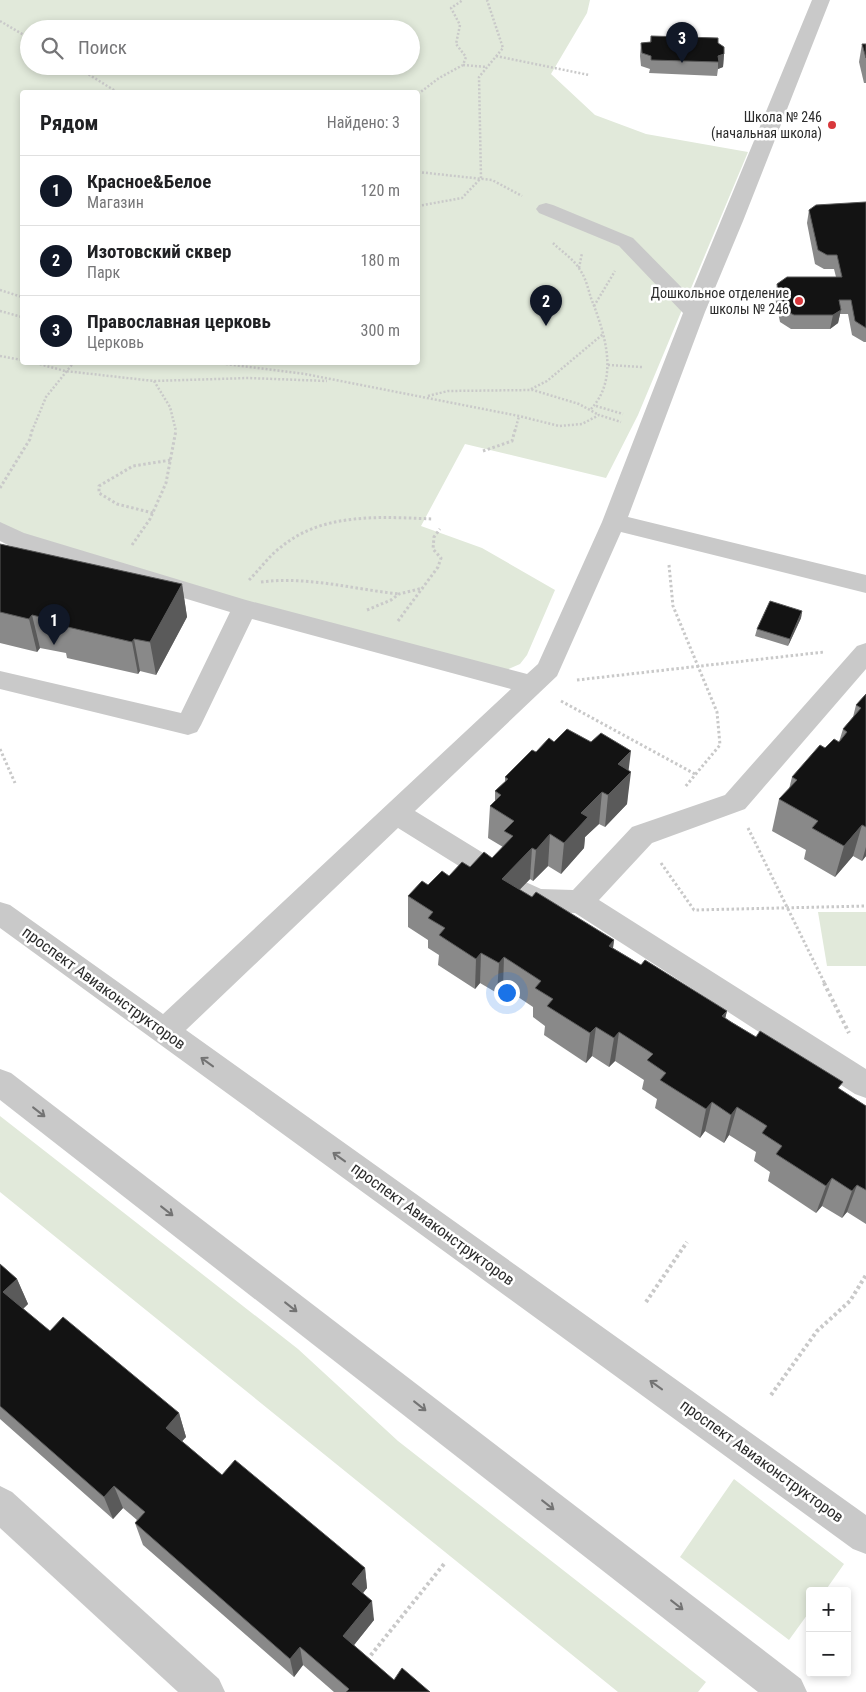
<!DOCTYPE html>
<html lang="ru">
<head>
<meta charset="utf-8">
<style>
  body { margin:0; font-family:"Roboto Condensed",sans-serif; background:#f2f2f2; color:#202124 }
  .controls { position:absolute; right:15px; bottom:15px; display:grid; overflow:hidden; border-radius:5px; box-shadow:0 2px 8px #0003 }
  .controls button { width:45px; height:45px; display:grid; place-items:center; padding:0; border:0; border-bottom:1px solid #e0e0e0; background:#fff; color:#202124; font:25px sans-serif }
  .you { position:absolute; left:506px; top:992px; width:18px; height:18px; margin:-12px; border:4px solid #fff; border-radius:50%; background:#1a73e8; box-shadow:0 0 0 8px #1a73e833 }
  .badge { display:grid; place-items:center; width:32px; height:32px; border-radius:50%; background:#111827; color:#fff; font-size:16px; font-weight:700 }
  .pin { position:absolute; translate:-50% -41px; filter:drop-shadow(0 1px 2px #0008) }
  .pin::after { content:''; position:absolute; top:26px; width:18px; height:15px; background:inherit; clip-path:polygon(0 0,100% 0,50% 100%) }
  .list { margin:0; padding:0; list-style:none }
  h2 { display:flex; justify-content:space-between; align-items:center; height:65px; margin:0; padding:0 20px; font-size:21px }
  h2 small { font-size:16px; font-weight:400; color:#757577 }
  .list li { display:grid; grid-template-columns:32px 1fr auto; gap:15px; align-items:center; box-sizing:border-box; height:70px; padding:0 20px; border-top:1px solid #e0e0e0 }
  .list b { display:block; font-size:19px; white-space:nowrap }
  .list p { margin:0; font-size:16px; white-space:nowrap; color:#757577 }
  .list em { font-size:16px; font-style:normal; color:#757577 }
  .icon { flex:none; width:28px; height:28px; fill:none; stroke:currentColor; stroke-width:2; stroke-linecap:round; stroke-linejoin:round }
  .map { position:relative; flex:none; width:866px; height:1692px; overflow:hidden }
  .search { position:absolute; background:#fff; box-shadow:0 2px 8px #0003; left:20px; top:20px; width:400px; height:55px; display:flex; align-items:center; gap:12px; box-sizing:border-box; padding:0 18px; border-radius:28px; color:#757577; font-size:19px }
  .panel { position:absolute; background:#fff; box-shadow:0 2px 8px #0003; left:20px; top:90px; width:400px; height:275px; border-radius:5px }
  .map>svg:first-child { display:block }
</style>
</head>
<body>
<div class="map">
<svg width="866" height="1692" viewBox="0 0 866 1692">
  <rect width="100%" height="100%" fill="#fff"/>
  <!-- green -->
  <g fill="#e1e9da" fill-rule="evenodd">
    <path d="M0,0H590L587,13L551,74L595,115L646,134L748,152L638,415L606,478L465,444L421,526L482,548L555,590L527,655L520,664L495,675L0,529ZM29,29H411V66H29ZM22,92H418V362H22Z"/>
    <polygon points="818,912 866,912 866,966 827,966"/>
    <polygon points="0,1116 298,1349 398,1441 706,1682 698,1692 618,1692 0,1192"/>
    <polygon points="734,1479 844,1564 825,1591 810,1591 810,1611 789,1640 680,1557"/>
  </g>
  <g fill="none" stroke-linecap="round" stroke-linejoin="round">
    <!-- path-far2 -->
    <g stroke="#c9c9c9" stroke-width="2.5" stroke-dasharray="2 2" stroke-linecap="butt">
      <polyline points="0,21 29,38"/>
      <polyline points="496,56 589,75"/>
      <polyline points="463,65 487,67"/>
      <polyline points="75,66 117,92"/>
      <polyline points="418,94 439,78 463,65 466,57 456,44 460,25 451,8 463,0"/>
      <polyline points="418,94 418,103"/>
      <polyline points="418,172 492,180 522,196"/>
      <polyline points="418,206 462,198 481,178 479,77 503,48 487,0"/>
      <path d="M553,243C562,252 574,259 580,270C586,278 588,289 591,298C605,334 620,379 590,410"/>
      <polyline points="579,268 582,253"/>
      <polyline points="0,290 22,297"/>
      <polyline points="594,306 615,271"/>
      <polyline points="0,311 22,317"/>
      <polyline points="0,356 22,360"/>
      <polyline points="32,362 65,371 154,381 248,378 327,381"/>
      <polyline points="210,362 305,374 519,416 559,426 582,424 599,415 621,422"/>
      <polyline points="608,365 642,367"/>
      <polyline points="154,381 170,407 176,431"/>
      <polyline points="531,389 547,381 603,334"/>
      <polyline points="428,396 448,391 533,390 579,404 599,415"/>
      <polyline points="596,406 623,414"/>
      <polyline points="32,431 46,397 74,362"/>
      <polyline points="515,431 519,416"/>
    </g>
    <!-- path-far1 -->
    <g stroke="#c9c9c9" stroke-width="3" stroke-dasharray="2.5 2.5" stroke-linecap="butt">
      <polyline points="483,451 512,441 515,430"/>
      <polyline points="0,488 30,439 32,430"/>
      <polyline points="153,513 117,504 99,493 99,486 133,466 171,460"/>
      <polyline points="132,545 150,519 166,483 176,430"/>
      <polyline points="669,565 673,606 717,712 720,745 685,787"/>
      <path d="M249,580C260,569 269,556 281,547C323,512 382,517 433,519"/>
      <path d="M261,582C308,576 352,589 399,594"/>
      <polyline points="367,610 391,600 399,594 423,588"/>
      <polyline points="398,621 438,567 441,558 433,549 434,537 440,529"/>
      <polyline points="577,680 824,652"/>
      <polyline points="561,701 695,774"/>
      <polyline points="0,749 15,783"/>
      <polyline points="748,828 825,984"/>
      <polyline points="661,863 694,910 866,906"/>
    </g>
    <!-- path -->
    <g stroke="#c9c9c9" stroke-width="4" stroke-dasharray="3 3" stroke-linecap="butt">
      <polyline points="824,983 849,1033"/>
      <polyline points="646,1302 687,1242"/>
      <polyline points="771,1395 817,1331 850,1301 866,1275"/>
      <polyline points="367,1660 444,1564"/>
    </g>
    <!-- minor -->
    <g fill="#c9c9c9" fill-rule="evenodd">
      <path d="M812,0H830L743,221L705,312L628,517L866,575V593L621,532L557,676L415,811L511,870L515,878L514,881L519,879L541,889L573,890L632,827L725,795L857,646L866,643V669L745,809L652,843L599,900L866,1069V1098L855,1094L575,913C551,912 518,915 505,890L506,887L501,889L491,886L398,828L186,1030L866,1515V1554L853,1549L0,928V902L10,905L163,1014L511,689L252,619L201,725L197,732L188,735L0,689V671L181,713L230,612L8,545L0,541V522L24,533L246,600L527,674L538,664L602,522L683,313L619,246L539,213L536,209L539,205L546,203L553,205L633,238L690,296Z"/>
      <polygon points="0,1069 11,1073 801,1679 807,1692 758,1692 0,1100"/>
      <polygon points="0,1486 12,1492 219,1679 225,1692 178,1692 0,1528"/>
    </g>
  </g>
  <!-- wall -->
  <g fill="#898989">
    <polygon points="651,36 718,43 724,54 723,67 718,69 717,76 649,73 650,69 641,66 640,56 641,43 650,42"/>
    <polygon points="862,44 866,44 866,83 864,83 859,62"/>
    <polygon points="866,202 866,342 864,342 852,335 848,314 840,314 838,323 830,329 791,329 780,322 775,297 777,284 836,277 834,269 824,269 815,264 807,223 809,210"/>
    <polygon points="0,544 182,584 187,617 156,675 140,671 138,674 67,658 66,653 40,648 37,652 0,643"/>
    <polygon points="802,611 801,618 788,646 755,636 757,629"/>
    <polygon points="866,694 866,856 862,861 853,856 835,877 804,859 806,850 772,831 779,799 789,789 792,777 825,748 839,742 843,729 853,717 856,705"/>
    <polygon points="554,742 629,770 627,804 605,827 599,824 585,837 584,848 561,874 548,866 533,881 530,879 519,890 532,897 614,940 613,948 641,965 727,1011 725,1018 866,1106 866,1224 847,1212 842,1218 822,1206 816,1213 768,1181 770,1172 754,1161 756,1152 729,1135 724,1143 705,1131 700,1138 655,1108 657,1099 642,1089 644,1080 615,1061 609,1067 592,1056 586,1063 544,1035 545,1026 533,1017 533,1007 503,987 497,993 480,983 475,989 438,965 439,955 428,948 428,940 408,927 408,896 428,885 492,858 503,847 488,838 490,806 495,801 495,791 505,782 505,777 536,752"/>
    <polygon points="0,1264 17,1279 28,1304 23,1309 50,1331 179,1413 186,1437 182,1441 222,1475 365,1568 367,1588 363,1593 374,1620 354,1645 394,1680 430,1692 334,1692 303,1665 294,1677 143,1545 135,1523 137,1520 123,1508 113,1519 0,1419"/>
  </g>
  <!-- shaded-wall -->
  <g fill="#5a5a5a">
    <polygon points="724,54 723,67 718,69 718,56"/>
    <polygon points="841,310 838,323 830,329 833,315"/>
    <polygon points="182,584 187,617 156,675 150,642"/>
    <polygon points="802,611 801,618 788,646 790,639"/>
    <polygon points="32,615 40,648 37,652 29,619"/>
    <polygon points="134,639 140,671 138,674 132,642"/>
    <polygon points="631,751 628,775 631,772 627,804 605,827 608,795 618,764"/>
    <polygon points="602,792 599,824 585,837 584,848 561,874 564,843 581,813"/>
    <polygon points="862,825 853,856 835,877 844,846"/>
    <polygon points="550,834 548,866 533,881 536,850"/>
    <polygon points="866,847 866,856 862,861"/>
    <polygon points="532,848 530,879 500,910 502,879"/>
    <polygon points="614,940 610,970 609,946"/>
    <polygon points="481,953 480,983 475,989 476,959"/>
    <polygon points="504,957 503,987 497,993 499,963"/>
    <polygon points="727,1011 720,1040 722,1016"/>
    <polygon points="596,1027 592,1056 586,1063 590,1033"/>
    <polygon points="619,1032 615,1061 609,1067 614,1038"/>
    <polygon points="712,1102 705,1131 700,1138 706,1109"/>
    <polygon points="737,1107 729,1135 724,1143 731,1115"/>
    <polygon points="832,1178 822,1206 816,1213 826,1186"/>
    <polygon points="857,1185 847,1212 842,1218 852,1191"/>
    <polygon points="17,1279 28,1304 14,1317 3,1292"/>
    <polygon points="179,1413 186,1437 173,1451 166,1428"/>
    <polygon points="114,1486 123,1508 113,1519 104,1497"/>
    <polygon points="365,1568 367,1588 354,1604 352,1584"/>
    <polygon points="372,1601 374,1620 346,1655 343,1636"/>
    <polygon points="300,1647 303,1665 294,1677 290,1659"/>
  </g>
  <!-- building -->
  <g fill="#131313" stroke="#5a5a5a">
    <polygon points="651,36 718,38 718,43 724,47 724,54 718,56 719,62 651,60 651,56 642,53 641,43 651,42"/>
    <polygon points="862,44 866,44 866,58"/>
    <polygon points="866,202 866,328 855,321 851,300 839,300 841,310 833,315 794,315 782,309 777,284 787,277 842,277 837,255 827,255 818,250 809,210 816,205"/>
    <polygon points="0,544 182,584 150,642 134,639 132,642 59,625 61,622 32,615 29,619 0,612"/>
    <polygon points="770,601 802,611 790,639 757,629"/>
    <polygon points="866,694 866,827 862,825 844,846 812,828 818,821 779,799 797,780 792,777 820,745 825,748 834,739 839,742 847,732 843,729 861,708 856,705"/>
    <polygon points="567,729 591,742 601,733 631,751 618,764 631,772 608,795 602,792 581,813 588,817 564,843 550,834 536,850 532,848 502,879 532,897 536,892 614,940 609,946 641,965 645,960 727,1011 722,1016 731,1022 756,1037 760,1031 843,1082 838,1088 866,1106 866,1190 857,1185 852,1191 832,1178 826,1186 776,1154 782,1146 762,1133 767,1126 737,1107 731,1115 712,1102 706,1109 660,1080 666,1073 647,1060 653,1054 619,1032 614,1038 596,1027 590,1033 547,1006 553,999 535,988 541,981 504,957 499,963 481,953 476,959 439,935 445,928 428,918 433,912 408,896 422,881 428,885 442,871 449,876 462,862 470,867 484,852 492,858 513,836 504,831 514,821 490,806 501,795 495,791 508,779 505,777 532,750 536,752 549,738 554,742"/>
    <polygon points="0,1264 17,1279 3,1292 50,1331 63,1317 179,1413 166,1428 222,1475 235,1460 365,1568 352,1584 372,1601 343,1636 394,1680 402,1668 430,1692 346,1692 349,1689 300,1647 290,1659 135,1523 145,1512 114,1486 104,1497 0,1406"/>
  </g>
  <!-- one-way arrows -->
  <defs><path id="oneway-shaft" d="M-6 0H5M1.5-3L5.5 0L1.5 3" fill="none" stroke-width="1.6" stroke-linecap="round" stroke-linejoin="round" transform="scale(1.25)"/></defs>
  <g stroke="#737373">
    <use href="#oneway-shaft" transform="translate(207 1062) rotate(-144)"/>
    <use href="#oneway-shaft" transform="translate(39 1112) rotate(38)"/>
    <use href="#oneway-shaft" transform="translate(339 1157) rotate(-144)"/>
    <use href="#oneway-shaft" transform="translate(167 1211) rotate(38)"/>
    <use href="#oneway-shaft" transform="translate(291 1307) rotate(38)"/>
    <use href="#oneway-shaft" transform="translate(656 1385) rotate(-144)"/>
    <use href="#oneway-shaft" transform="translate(420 1406) rotate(38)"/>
    <use href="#oneway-shaft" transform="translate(548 1505) rotate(38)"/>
    <use href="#oneway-shaft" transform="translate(677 1605) rotate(38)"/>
  </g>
  <!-- markers -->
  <g fill="#d8383c" stroke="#fff" stroke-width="2">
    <circle cx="832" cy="125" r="5"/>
    <circle cx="799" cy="301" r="5"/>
  </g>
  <g text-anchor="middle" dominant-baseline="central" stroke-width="5" stroke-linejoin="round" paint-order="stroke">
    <!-- far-poi labels -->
    <g font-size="14" fill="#2c2c2c" stroke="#fff" text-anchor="end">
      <text x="822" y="117">Школа № 246<tspan x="822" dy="16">(начальная школа)</tspan></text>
      <text x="789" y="293">Дошкольное отделение<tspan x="789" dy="16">школы № 246</tspan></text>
    </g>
    <!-- street labels -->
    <g font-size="16" fill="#2c2c2c" stroke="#fff">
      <text transform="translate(104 988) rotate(36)">проспект Авиаконструкторов</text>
      <text transform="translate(433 1224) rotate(36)">проспект Авиаконструкторов</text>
      <text transform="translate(762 1461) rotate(36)">проспект Авиаконструкторов</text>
    </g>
  </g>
</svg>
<div class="controls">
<button>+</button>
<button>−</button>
</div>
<div class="you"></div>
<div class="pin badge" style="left:54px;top:645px">1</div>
<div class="pin badge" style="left:546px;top:326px">2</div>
<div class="pin badge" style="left:682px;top:63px">3</div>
<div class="search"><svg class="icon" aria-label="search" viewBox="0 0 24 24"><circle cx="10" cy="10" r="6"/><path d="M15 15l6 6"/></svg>Поиск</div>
<section class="panel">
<h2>Рядом<small>Найдено: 3</small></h2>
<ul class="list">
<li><span class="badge">1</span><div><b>Красное&amp;Белое</b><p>Магазин</p></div><em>120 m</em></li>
<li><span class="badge">2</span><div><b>Изотовский сквер</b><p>Парк</p></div><em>180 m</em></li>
<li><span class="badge">3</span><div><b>Православная церковь</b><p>Церковь</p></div><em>300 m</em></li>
</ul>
</section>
</div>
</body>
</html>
